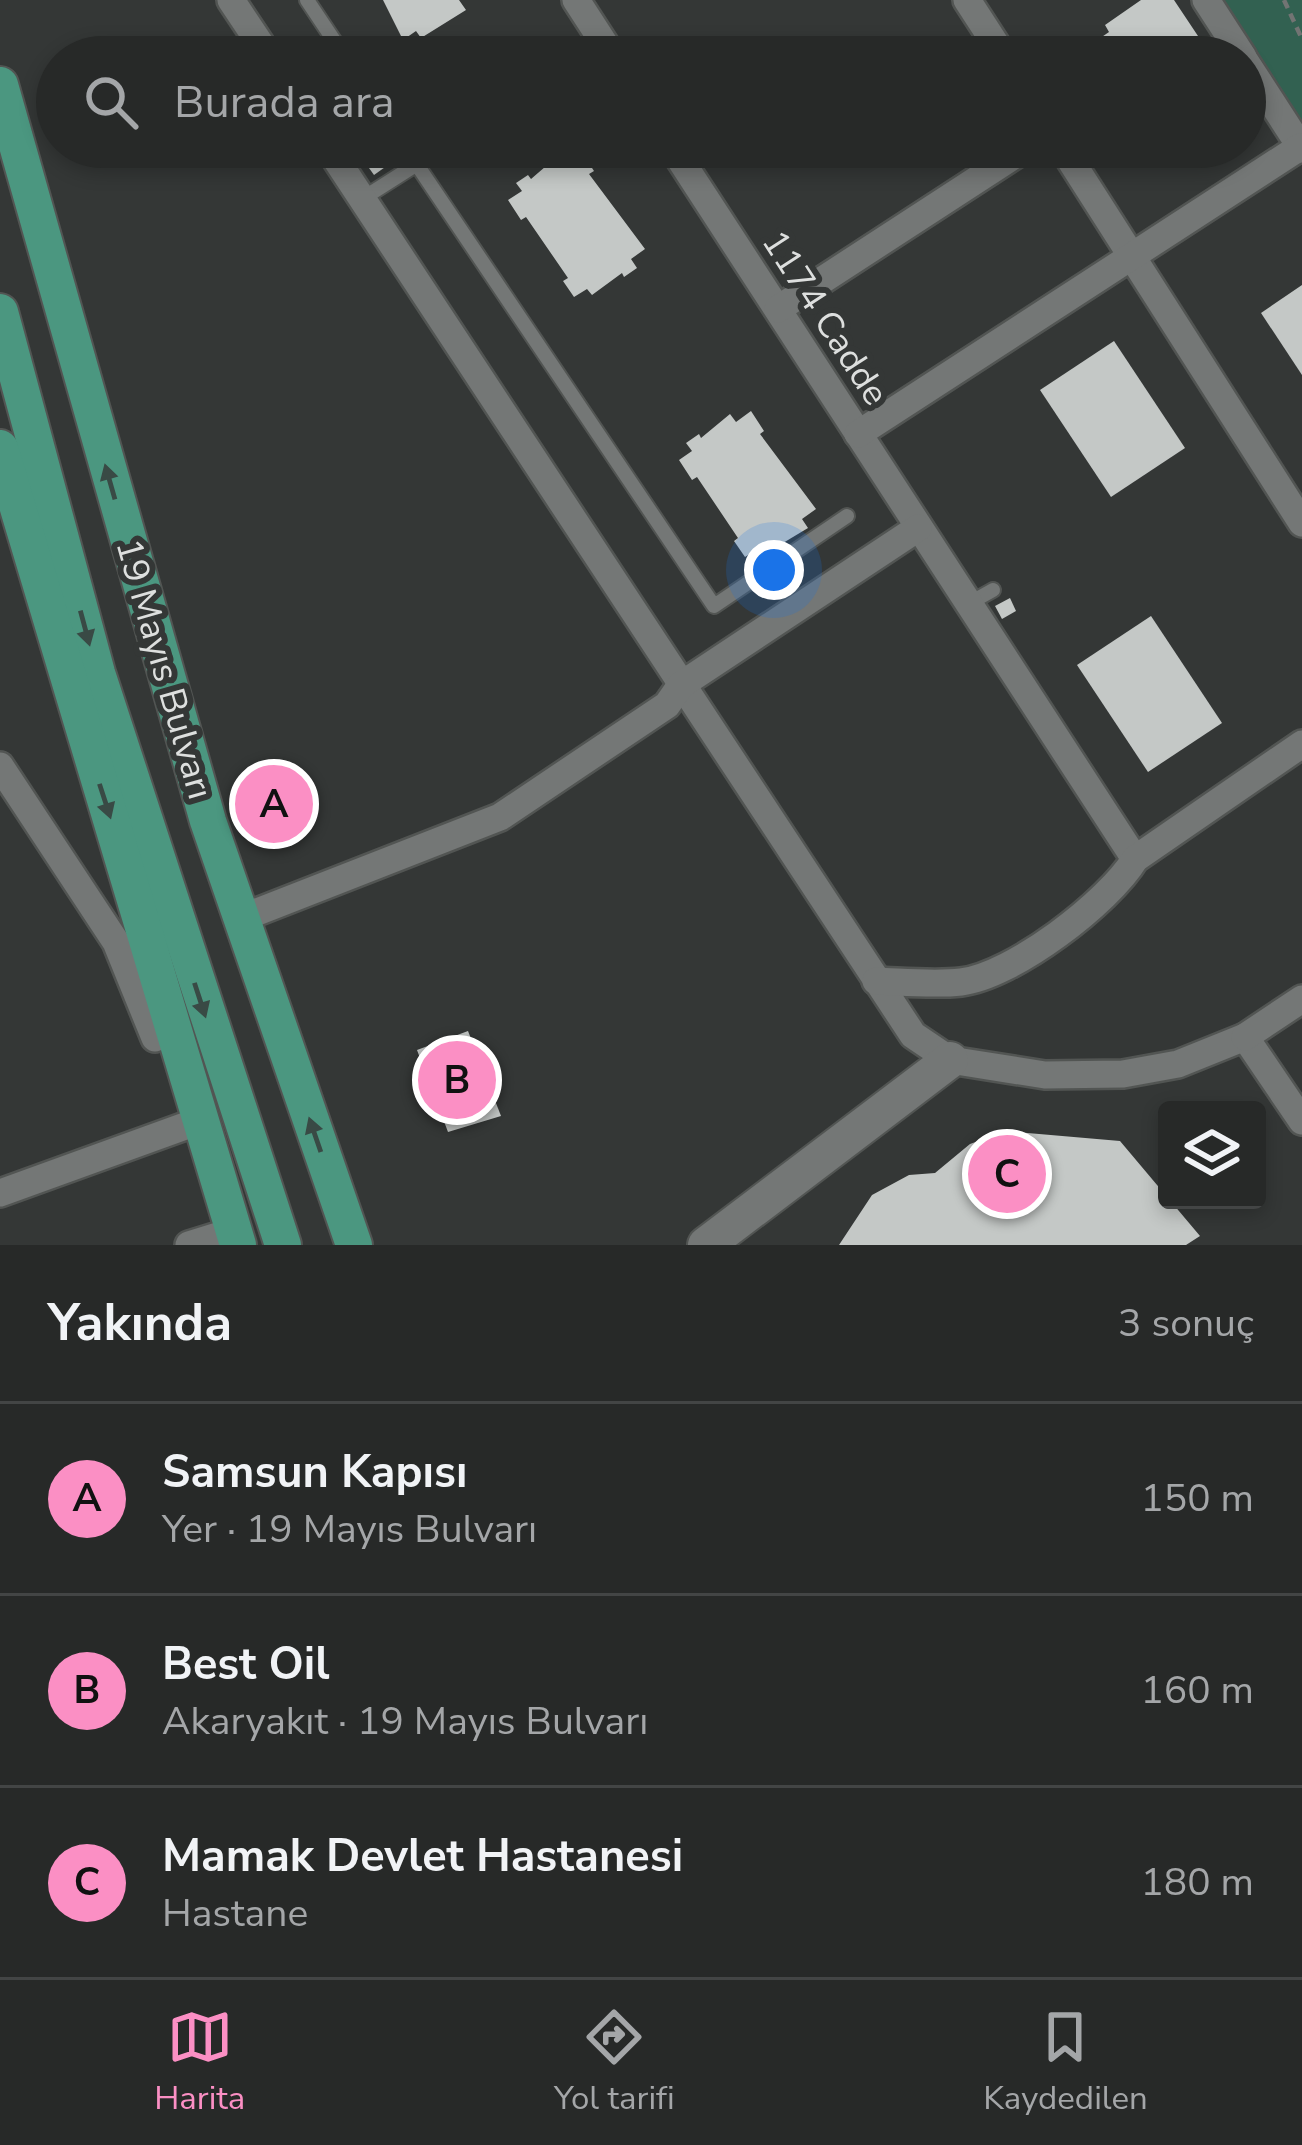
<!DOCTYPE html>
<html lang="tr">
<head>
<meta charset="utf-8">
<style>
  body { margin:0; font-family:"Nunito Sans",sans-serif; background:#333534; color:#f1f3f6 }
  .controls { position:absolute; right:36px; bottom:36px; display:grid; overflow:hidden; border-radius:12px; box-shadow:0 6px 18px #0003 }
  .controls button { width:108px; height:108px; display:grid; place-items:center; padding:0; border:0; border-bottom:3px solid #434545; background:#272928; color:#f1f3f6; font:60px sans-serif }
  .you { position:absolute; left:774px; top:570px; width:42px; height:42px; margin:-30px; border:9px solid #fff; border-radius:50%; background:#1a73e8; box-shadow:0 0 0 18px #1a73e833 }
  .badge { display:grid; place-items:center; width:78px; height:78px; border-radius:50%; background:#fb8fc4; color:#111; font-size:39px; font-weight:700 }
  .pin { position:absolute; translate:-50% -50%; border:6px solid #fff; box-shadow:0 3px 12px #0006 }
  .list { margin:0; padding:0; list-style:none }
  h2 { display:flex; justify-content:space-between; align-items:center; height:156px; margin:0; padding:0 48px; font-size:51px }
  h2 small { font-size:39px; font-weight:400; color:#a4a6a8 }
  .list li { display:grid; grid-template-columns:78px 1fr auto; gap:36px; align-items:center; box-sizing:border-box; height:192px; padding:0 48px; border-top:3px solid #434545 }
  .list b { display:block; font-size:45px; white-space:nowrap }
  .list p { margin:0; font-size:39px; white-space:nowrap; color:#a4a6a8 }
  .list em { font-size:39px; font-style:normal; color:#a4a6a8 }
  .icon { flex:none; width:66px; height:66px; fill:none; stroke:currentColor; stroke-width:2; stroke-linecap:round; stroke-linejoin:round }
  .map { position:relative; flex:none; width:1302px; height:1245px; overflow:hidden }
  .search { position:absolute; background:#272928; box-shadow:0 6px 18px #0003; left:36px; right:36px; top:36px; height:132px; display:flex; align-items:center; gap:30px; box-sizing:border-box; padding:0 42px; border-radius:66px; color:#a4a6a8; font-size:45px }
  .sheet { height:732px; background:#272928 }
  nav { display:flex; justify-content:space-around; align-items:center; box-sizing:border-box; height:168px; border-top:3px solid #434545; background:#272928; font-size:33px; color:#a4a6a8 }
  nav a { display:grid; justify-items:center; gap:6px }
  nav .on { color:#fb8fc4 }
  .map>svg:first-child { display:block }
</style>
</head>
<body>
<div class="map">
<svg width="1302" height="1245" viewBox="0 0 1302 1245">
  <rect width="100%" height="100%" fill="#343736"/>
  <!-- green -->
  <polygon fill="#326151" points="1220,0 1302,0 1302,130"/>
  <!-- building -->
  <g fill="#c4c8c6">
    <polygon points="383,0 459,0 466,10 421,38 416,31 403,40"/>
    <polygon points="1141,0 1174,0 1212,57 1103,57 1093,43 1109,32 1105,25"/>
    <polygon points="379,151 388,165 374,175 364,161"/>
    <polygon points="581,151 594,171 589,174 645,249 631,259 637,268 624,277 622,273 592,295 587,289 574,297 563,281 568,278 526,217 521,220 508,200 522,191 516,183 528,175 531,179 560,154 565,162"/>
    <polygon points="1302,285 1302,375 1261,313"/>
    <polygon points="1114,341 1185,448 1111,497 1040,390"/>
    <polygon points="751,411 764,431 760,434 816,509 802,519 808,528 763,555 758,549 745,557 734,541 738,538 697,477 692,480 679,460 692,451 686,443 699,434 701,438 730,414 736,422"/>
    <polygon points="1010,598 1016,611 1002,619 995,606"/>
    <polygon points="1151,616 1222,723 1148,772 1077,665"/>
    <polygon points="468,1031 501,1116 448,1132 417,1050"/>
    <polygon points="1006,1131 1120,1141 1200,1236 1186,1245 839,1245 872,1195 909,1175 935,1173 970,1144"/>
  </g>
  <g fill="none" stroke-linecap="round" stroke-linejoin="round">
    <!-- service casing -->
    <g stroke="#525553" stroke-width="18">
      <g id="service">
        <polyline points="307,0 345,57"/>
        <polyline points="405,147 714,606 847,516"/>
        <polyline points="362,199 417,164"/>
        <polyline points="968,604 993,590"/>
      </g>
    </g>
    <!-- minor casing -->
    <g stroke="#525553" stroke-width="32">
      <g id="minor">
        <polyline points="231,0 269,57"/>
        <polyline points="576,0 613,57"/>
        <polyline points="967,0 1004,57"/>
        <polyline points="1206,0 1243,57"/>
        <polyline points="1245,61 1302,149"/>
        <polyline points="328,147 913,1035 950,1060 1045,1075 1123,1074 1178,1064 1245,1037 1302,1121"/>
        <polyline points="672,147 1135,859"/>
        <polyline points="1062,147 1302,523"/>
        <polyline points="778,309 1027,147"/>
        <polyline points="858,434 1300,147"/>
        <polyline points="0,766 116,942 155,1038"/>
        <polyline points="239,919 500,817 667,705 681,685 918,528"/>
        <path d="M876,981C904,982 934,985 961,982C1013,976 1109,902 1135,859L1302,744"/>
        <polyline points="1245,1037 1302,999"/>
        <polyline points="0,1193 199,1121"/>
        <polyline points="189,1245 234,1231"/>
      </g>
    </g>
    <!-- tertiary casing -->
    <g stroke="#525553" stroke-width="40">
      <polyline id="tertiary" points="706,1245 950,1060"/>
    </g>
    <!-- trunk casing -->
    <g stroke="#525553" stroke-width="40">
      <g id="trunk">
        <polyline points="0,85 208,821 354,1245"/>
        <polyline points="0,312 97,673 283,1245"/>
        <polyline points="0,448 238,1245"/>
      </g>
    </g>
    <!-- path -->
    <polyline stroke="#727473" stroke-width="4.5" stroke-dasharray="9 6" stroke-linecap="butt" points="1284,0 1302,39"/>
    <!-- service -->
    <use href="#service" stroke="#747776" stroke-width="14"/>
    <!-- minor -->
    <use href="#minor" stroke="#747776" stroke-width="27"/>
    <!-- tertiary -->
    <use href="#tertiary" stroke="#747776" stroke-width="36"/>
    <!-- trunk -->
    <use href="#trunk" stroke="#4b9780" stroke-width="36"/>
  </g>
  <!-- one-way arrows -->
  <defs><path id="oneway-solid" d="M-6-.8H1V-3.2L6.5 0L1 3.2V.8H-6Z" transform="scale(3)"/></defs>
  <g fill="#394a45">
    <use href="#oneway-solid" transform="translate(110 482) rotate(-106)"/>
    <use href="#oneway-solid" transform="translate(85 628) rotate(75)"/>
    <use href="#oneway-solid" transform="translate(105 801) rotate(72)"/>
    <use href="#oneway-solid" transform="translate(200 1000) rotate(72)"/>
    <use href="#oneway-solid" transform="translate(315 1135) rotate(-109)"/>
  </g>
  <g text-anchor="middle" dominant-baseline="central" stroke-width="12" stroke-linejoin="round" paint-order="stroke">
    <!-- street labels -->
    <g font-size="36" fill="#dddfde" stroke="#343736">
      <text transform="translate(825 318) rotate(57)">1174 Cadde</text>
      <text transform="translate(164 669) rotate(74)">19 Mayıs Bulvarı</text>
    </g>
  </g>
</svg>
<div class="controls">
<button><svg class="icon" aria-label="layers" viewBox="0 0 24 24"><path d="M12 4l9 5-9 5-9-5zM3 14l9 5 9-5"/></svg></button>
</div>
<div class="you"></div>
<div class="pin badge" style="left:274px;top:804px">A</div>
<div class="pin badge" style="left:457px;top:1080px">B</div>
<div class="pin badge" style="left:1007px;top:1174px">C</div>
<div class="search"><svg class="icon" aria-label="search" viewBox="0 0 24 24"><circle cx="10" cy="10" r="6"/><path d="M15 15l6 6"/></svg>Burada ara</div>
</div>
<section class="sheet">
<h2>Yakında<small>3 sonuç</small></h2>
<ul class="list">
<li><span class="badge">A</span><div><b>Samsun Kapısı</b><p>Yer · 19 Mayıs Bulvarı</p></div><em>150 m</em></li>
<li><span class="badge">B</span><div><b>Best Oil</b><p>Akaryakıt · 19 Mayıs Bulvarı</p></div><em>160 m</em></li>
<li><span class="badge">C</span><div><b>Mamak Devlet Hastanesi</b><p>Hastane</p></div><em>180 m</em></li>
</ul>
</section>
<nav>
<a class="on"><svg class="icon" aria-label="map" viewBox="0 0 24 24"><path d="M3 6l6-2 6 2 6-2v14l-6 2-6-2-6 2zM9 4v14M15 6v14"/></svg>Harita</a>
<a><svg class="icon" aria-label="directions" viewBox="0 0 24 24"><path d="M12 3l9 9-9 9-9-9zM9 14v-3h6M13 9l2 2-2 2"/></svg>Yol tarifi</a>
<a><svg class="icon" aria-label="saved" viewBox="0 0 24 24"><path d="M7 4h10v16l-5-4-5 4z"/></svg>Kaydedilen</a>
</nav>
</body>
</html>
